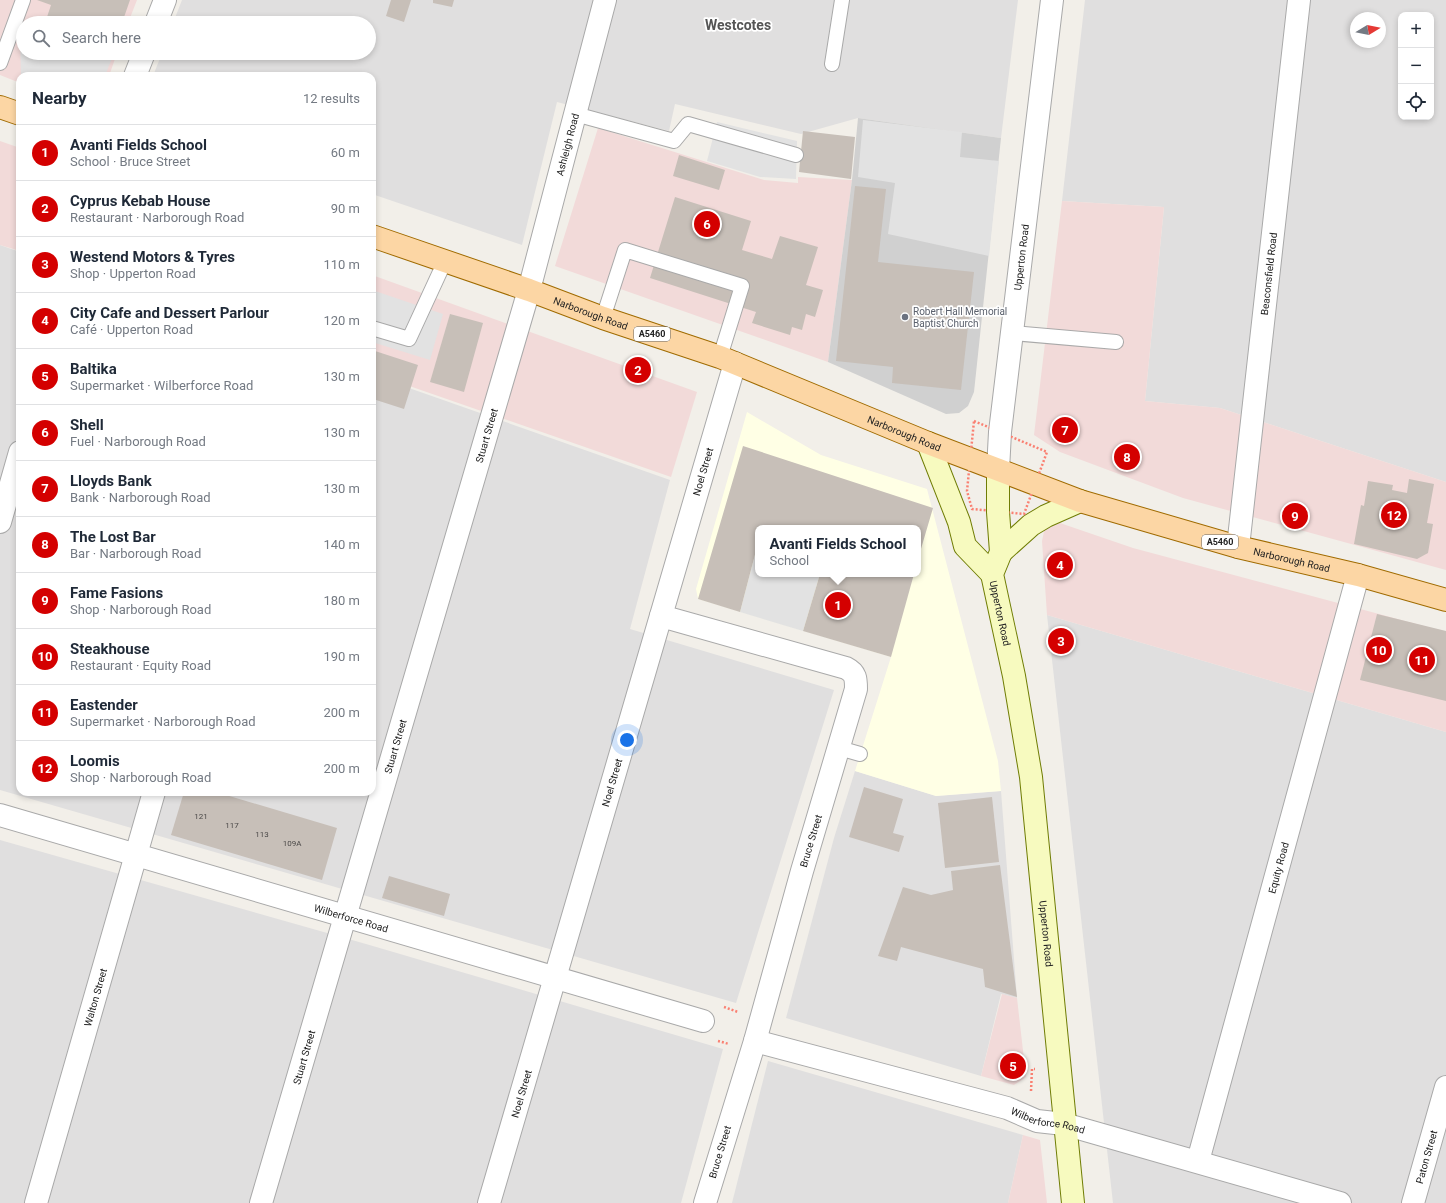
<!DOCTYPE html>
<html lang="en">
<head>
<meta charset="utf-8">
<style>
  body { margin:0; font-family:Roboto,sans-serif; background:#f6f6f7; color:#1f2937 }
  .controls { position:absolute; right:12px; top:12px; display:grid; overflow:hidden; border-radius:8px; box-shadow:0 2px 6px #0003 }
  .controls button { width:36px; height:36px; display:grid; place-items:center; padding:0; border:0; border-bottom:1px solid #e0e1e3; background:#fff; color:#1f2937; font:20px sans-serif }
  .compass { position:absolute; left:1350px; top:12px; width:36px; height:36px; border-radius:50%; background:#fff; box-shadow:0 2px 6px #0003; rotate:80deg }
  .you { position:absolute; left:627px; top:740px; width:14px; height:14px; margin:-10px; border:3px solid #fff; border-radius:50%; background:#1a73e8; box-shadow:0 0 0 6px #1a73e833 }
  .badge { display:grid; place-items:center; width:26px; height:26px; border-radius:50%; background:#d40000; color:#fff; font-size:13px; font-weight:700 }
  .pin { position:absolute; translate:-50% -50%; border:2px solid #fff; box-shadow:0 1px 4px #0006 }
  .popup { position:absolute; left:755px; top:525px; width:166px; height:52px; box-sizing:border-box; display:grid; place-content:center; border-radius:8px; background:#fff; filter:drop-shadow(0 1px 3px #0005); font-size:13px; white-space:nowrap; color:#747a83 }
  .popup b { font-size:15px; color:#1f2937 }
  .popup::after { content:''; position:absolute; left:50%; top:100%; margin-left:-8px; border:8px solid transparent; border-top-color:#fff }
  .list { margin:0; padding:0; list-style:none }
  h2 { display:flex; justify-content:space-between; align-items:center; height:52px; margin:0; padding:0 16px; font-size:17px }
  h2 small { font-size:13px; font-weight:400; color:#747a83 }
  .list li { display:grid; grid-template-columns:26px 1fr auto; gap:12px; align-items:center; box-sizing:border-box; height:56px; padding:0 16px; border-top:1px solid #e0e1e3 }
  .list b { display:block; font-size:15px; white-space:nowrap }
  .list p { margin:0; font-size:13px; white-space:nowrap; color:#747a83 }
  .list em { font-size:13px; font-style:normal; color:#747a83 }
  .icon { flex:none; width:22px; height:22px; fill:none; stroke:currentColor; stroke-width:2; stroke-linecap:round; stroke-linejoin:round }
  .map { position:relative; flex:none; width:1446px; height:1203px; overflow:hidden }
  .search { position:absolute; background:#fff; box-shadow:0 2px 6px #0003; left:16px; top:16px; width:360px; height:44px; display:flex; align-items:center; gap:10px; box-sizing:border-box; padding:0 14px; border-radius:22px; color:#747a83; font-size:15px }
  .panel { position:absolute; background:#fff; box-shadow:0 2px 6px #0003; left:16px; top:72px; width:360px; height:724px; border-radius:12px }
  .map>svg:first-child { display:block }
</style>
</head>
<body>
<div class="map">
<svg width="1446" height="1203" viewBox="0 0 1446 1203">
  <rect width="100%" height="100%" fill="#f2efe9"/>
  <!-- residential -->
  <g fill="#e0dfdf" fill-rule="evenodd">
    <polygon points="182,0 1018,0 1001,138 858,118 801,134 675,104 669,131 557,102 522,245 372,194 372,76 153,76 162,53 369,53 369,23 173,23"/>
    <path d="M1085,0H1446V482L1220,408L1145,401L1164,207L1062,201ZM1401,15H1431V117H1401ZM1356,18H1380V42H1356Z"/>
    <polygon points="0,245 20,252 20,792 372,792 372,375 670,480 630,629 834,690 736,1003 0,790"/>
    <polygon points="1047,615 1446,732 1446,1203 1113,1203"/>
    <polygon points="855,771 936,796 1001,791 1017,998 1001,994 981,1076 786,1018 834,838"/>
    <polygon points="0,840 366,944 723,1049 681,1203 0,1203"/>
    <polygon points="768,1061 1023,1135 1008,1203 732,1203"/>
  </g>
  <!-- commercial -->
  <g fill="#f2dad9">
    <polygon points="0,0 137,0 128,23 23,23 23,53 117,53 109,76 20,76 20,83 0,75"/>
    <polygon points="598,128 764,180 798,183 798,177 852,180 828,362 555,266"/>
    <polygon points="0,141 20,148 20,251 0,245"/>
    <polygon points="1062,201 1164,207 1145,401 1220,408 1446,482 1446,570 1183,498 1060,452 1034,435"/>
    <polygon points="372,275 697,392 671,477 372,373"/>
    <polygon points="1057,522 1133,548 1446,632 1446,732 1047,615 1042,541 1045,527"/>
    <polygon points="1002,994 1017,998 1026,1077 1014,1085 981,1076"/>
    <polygon points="1023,1135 1040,1140 1047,1203 1008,1203"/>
  </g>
  <!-- education -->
  <path fill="#ffffe5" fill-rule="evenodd" d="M747,412L821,455L927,489L998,761L1001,791L936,796L855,771L891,657L698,599L696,589ZM758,528H918V574H758Z"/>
  <!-- religious -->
  <polygon fill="#d0d0d0" points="858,118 1001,138 974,392 968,406 959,413 946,414 828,362 852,180"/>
  <!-- parking -->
  <g fill="#e2e2e2">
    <polygon points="23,30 23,53 114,53 105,76 21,76 20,39"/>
    <polygon points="863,120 962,132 960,157 999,161 989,256 888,234 895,183 858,177"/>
    <polygon points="717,122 797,141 796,179 760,177 707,161"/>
    <polygon points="372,290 443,314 430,360 372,342"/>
    <polygon points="758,543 758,574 820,574 803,631 740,612"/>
  </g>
  <!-- building -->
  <g fill="#c7bfb8">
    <polygon points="37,0 130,0 122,23 55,23 46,20 51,5"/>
    <polygon points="391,0 411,0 404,22 386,16"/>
    <polygon points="433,0 454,0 452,7 433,3"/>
    <polygon points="803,131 855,137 851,179 799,172"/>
    <polygon points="679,155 725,170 719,190 673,176"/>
    <polygon points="855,186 886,189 878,262 974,272 961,390 892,383 893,367 836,361"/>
    <polygon points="675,197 751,221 742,250 772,259 780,236 818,247 806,285 823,290 815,317 806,314 802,330 792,327 790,335 752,323 756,312 650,278"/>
    <polygon points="450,314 483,323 464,392 430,382"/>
    <polygon points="372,350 418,365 404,409 373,399 372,402"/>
    <polygon points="743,446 933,508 918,559 918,528 758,528 758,543 740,612 698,599"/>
    <polygon points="1409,479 1434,484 1427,523 1433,524 1428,553 1417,559 1354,544 1361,505 1364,506 1368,481 1393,485 1392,490 1407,493"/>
    <polygon points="820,574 914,574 891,657 803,631"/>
    <polygon points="1377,614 1446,631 1446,701 1360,680"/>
    <polygon points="864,787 903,799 893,833 904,836 899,852 849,837"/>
    <polygon points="184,792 216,792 337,828 322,880 171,835"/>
    <polygon points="992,797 999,862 945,868 938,803"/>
    <polygon points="1000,865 1017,997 985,987 983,969 901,947 897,961 878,956 903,887 931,895 953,890 951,871"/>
    <polygon points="389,876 450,894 444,916 382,898"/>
  </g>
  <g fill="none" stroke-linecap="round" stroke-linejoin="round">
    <!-- lane casing -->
    <g stroke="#a9a9a9" stroke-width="16">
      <g id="lane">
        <polyline points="0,63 23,0"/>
        <polyline points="832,64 842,0"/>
        <polyline points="575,114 674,141 688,124 796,155"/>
        <polyline points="603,318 625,250 742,286 720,357"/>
        <polyline points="372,328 409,339 445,261"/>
        <polyline points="1012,333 1116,342"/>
        <polyline points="839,748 860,754"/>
      </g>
    </g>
    <!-- street casing -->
    <g stroke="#a9a9a9" stroke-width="24">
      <g id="street">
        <polyline points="156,23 165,0"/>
        <polyline points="135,76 144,53"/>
        <path id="s1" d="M998,470L1000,432L1052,0"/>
        <polyline points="0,522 20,452"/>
        <path id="s2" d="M1238,547L1299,0"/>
        <path d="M661,616L846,668C856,673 856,679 856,689L802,871L755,1041L705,1203"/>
        <path id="s3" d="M0,815L703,1021"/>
        <path id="s4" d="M755,1041L1007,1108L1037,1121L1064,1124L1340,1203"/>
        <path id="s5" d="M1198,1161L1358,575"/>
        <path id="s6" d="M36,1203L154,792"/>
        <path id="s7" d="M261,1203L529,290L605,0"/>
        <path id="s8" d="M489,1203C572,923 651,642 735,363"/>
        <path id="s9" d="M1413,1203L1446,1087"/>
      </g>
    </g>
    <!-- secondary casing -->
    <g stroke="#707d05" stroke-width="24">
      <g id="secondary">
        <polyline points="928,443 959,522 965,546 992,574"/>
        <path id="s10" d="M998,470V512L1001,552L992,574L1014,676L1031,777L1073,1203"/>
        <polyline points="1001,552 1031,525 1046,516 1080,501"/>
      </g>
    </g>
    <!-- primary casing -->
    <g stroke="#a06b00" stroke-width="24">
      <g id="primary">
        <polyline points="0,107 20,114"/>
        <path id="s11" d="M372,236L529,290L603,318L720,357L928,443L1080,501L1238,547L1358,575L1446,600"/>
      </g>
    </g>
    <!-- path -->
    <g stroke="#fa8072" stroke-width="2.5" stroke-dasharray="2 2" stroke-linecap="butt">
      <polygon points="974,421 1047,452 1024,514 972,509 967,491"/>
      <polyline points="724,1007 738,1012"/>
      <polyline points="718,1041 729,1044"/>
      <polyline points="1031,1091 1032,1069 1035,1069"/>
    </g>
    <!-- lane -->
    <use href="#lane" stroke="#fff" stroke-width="14"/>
    <!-- street -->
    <use href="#street" stroke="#fff" stroke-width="22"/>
    <!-- secondary -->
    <use href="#secondary" stroke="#f7fabf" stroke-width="22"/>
    <!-- primary -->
    <use href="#primary" stroke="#fcd6a4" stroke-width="22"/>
  </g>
  <!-- markers -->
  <circle fill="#6b7280" stroke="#fff" stroke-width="1.5" cx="905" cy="317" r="4"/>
  <g text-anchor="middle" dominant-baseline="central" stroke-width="3.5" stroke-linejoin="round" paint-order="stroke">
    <!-- number labels -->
    <g font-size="8" fill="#4b4948">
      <text x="201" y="816">121</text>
      <text x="232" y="825">117</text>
      <text x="262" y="834">113</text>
      <text x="292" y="843">109A</text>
    </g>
    <!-- shield labels -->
    <g fill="#fff" stroke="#646464" stroke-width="1">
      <rect x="634" y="327" width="36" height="14" rx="3"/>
      <rect x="1202" y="535" width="36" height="14" rx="3"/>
    </g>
    <g font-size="9" font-weight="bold" fill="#222">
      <text x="652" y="334">A5460</text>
      <text x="1220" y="542">A5460</text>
    </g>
    <!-- street labels -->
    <g font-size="10" fill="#222" stroke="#fff">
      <text stroke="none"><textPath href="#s7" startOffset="1102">Ashleigh Road</textPath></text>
      <text stroke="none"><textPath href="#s1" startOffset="214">Upperton Road</textPath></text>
      <text stroke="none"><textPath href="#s2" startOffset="275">Beaconsfield Road</textPath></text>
      <text stroke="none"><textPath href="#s11" startOffset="232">Narborough Road</textPath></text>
      <text stroke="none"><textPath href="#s11" startOffset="568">Narborough Road</textPath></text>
      <text stroke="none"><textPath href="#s7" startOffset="800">Stuart Street</textPath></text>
      <text stroke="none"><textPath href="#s8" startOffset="762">Noel Street</textPath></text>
      <text stroke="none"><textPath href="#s11" startOffset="976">Narborough Road</textPath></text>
      <text stroke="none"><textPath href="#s10" startOffset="146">Upperton Road</textPath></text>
      <text stroke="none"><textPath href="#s7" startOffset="476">Stuart Street</textPath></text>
      <text stroke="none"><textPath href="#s8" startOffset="438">Noel Street</textPath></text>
      <text transform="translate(811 841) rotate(-73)">Bruce Street</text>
      <text stroke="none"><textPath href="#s5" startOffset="304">Equity Road</textPath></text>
      <text stroke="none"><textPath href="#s3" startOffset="366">Wilberforce Road</textPath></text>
      <text stroke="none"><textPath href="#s10" startOffset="470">Upperton Road</textPath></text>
      <text stroke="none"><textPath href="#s6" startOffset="214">Walton Street</textPath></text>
      <text stroke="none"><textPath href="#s7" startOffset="152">Stuart Street</textPath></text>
      <text stroke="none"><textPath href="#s8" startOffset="114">Noel Street</textPath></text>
      <text stroke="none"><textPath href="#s4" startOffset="304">Wilberforce Road</textPath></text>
      <text transform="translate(720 1152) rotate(-73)">Bruce Street</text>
      <text stroke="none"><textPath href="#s9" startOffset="48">Paton Street</textPath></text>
    </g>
    <!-- worship labels -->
    <g font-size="10" fill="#5b616d" stroke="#fff" text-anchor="start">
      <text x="913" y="311">Robert Hall Memorial<tspan x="913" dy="12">Baptist Church</tspan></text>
    </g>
    <!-- district labels -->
    <g font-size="14" font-weight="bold" fill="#555" stroke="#fff">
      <text x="738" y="25">Westcotes</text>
    </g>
  </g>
</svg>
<div class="controls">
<button>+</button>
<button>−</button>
<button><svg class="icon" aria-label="locate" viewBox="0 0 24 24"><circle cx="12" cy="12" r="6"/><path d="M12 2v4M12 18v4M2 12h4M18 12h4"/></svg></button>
</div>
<svg class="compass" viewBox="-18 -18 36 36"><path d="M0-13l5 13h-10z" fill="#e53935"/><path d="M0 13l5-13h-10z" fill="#747a83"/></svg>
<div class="you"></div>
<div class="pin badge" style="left:838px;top:605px">1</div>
<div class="popup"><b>Avanti Fields School</b>School</div>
<div class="pin badge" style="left:638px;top:370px">2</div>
<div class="pin badge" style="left:1061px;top:641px">3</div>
<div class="pin badge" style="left:1060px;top:565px">4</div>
<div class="pin badge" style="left:1013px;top:1066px">5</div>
<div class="pin badge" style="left:707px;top:224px">6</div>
<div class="pin badge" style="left:1065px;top:430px">7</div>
<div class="pin badge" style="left:1127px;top:457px">8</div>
<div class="pin badge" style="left:1295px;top:516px">9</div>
<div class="pin badge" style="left:1379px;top:650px">10</div>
<div class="pin badge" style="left:1422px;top:660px">11</div>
<div class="pin badge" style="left:1394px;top:515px">12</div>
<div class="search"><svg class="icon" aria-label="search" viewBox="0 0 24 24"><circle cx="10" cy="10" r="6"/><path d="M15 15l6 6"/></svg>Search here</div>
<section class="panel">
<h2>Nearby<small>12 results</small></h2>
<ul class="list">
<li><span class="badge">1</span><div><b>Avanti Fields School</b><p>School · Bruce Street</p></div><em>60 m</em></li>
<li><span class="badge">2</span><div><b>Cyprus Kebab House</b><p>Restaurant · Narborough Road</p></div><em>90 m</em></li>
<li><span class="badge">3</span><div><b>Westend Motors &amp; Tyres</b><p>Shop · Upperton Road</p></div><em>110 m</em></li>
<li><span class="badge">4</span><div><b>City Cafe and Dessert Parlour</b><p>Café · Upperton Road</p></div><em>120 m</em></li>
<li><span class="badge">5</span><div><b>Baltika</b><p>Supermarket · Wilberforce Road</p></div><em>130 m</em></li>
<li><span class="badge">6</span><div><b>Shell</b><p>Fuel · Narborough Road</p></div><em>130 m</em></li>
<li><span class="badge">7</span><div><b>Lloyds Bank</b><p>Bank · Narborough Road</p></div><em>130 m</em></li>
<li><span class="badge">8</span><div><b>The Lost Bar</b><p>Bar · Narborough Road</p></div><em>140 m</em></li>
<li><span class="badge">9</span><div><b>Fame Fasions</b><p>Shop · Narborough Road</p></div><em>180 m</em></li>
<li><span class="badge">10</span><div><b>Steakhouse</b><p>Restaurant · Equity Road</p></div><em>190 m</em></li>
<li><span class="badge">11</span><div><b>Eastender</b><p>Supermarket · Narborough Road</p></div><em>200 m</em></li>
<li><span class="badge">12</span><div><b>Loomis</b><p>Shop · Narborough Road</p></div><em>200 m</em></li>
</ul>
</section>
</div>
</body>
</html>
